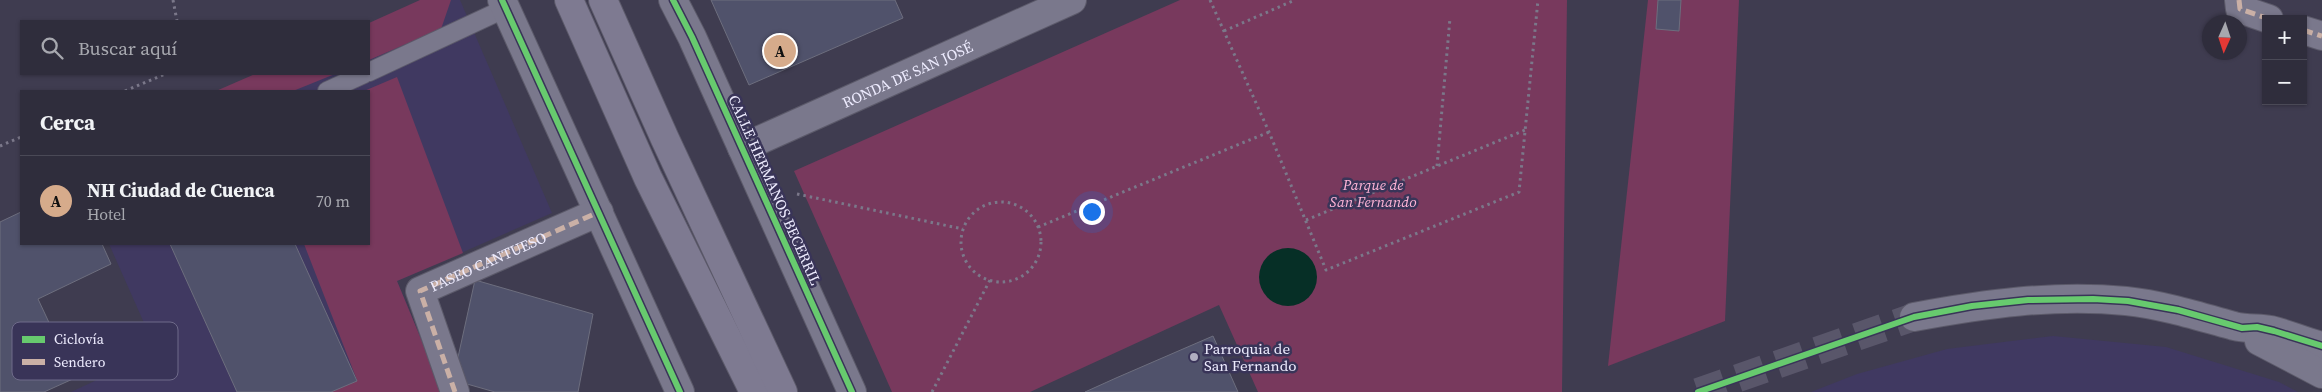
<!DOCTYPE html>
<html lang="es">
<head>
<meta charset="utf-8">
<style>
  body { margin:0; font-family:"Source Serif 4",serif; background:#3b3947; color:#f1f3f6 }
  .controls { position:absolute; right:15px; top:15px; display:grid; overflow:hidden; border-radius:0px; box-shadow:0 1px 4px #0004 }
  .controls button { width:45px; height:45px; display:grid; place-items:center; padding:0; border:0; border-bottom:1px solid #4a4956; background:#2f2d3c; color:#f1f3f6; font:25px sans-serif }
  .compass { position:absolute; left:2202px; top:15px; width:45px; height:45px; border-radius:50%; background:#2f2d3c; box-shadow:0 1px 4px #0004; rotate:183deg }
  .you { position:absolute; left:1091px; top:211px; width:18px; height:18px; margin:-12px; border:4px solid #fff; border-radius:50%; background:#1a73e8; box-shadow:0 0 0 8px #1a73e833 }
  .badge { display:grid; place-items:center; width:32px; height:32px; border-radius:50%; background:#d6ab8b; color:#111; font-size:16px; font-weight:700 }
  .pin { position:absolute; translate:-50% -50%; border:2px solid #fff; box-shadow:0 1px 5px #0006 }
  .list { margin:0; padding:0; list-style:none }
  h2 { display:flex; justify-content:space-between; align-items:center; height:65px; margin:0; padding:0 20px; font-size:21px }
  h2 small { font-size:16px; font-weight:400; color:#a7a8af }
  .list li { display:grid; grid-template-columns:32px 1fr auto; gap:15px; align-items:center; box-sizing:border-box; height:90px; padding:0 20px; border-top:1px solid #4a4956 }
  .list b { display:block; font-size:19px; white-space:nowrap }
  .list p { margin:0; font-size:16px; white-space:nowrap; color:#a7a8af }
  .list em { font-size:16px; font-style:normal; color:#a7a8af }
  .icon { flex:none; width:28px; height:28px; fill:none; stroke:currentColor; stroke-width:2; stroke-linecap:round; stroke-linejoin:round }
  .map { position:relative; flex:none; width:2322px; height:392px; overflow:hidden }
  .search { position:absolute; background:#2f2d3c; box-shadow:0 1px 4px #0004; left:20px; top:20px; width:350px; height:55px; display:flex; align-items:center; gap:12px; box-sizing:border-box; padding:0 18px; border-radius:0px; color:#a7a8af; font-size:19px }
  .panel { position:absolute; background:#2f2d3c; box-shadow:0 1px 4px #0004; left:20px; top:90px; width:350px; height:155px; border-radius:0px }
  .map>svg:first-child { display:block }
</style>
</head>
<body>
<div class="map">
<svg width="2322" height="392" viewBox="0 0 2322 392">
  <rect width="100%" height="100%" fill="#3f3c50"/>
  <!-- built -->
  <g fill="#403961">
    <polygon points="421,0 460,0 552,213 397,281 443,392 71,392 157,352 109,244 369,244 369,91 221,91 260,74 369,74 369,24"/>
    <polygon points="2053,336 2166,347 2279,382 2298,392 1811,392 1857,374 1947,349"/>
  </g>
  <!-- green -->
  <g fill="#78395d">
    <polygon points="420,0 451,0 441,29 369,60 369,23"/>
    <polygon points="1180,0 1567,0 1562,392 1258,392 1219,305 1030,392 892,392 794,171"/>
    <polygon points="1648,0 1739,0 1725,321 1608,366"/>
    <polygon points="255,74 335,74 293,91 216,91"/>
    <polygon points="397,77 463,253 397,281 443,392 331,392 357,380 304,244 369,244 369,91 364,91"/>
  </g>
  <!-- water -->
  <circle fill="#062f26" cx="1288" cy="277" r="29"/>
  <!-- building -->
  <g fill="#50526b" stroke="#6d6e7e">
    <polygon points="711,0 895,0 903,18 749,85"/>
    <polygon points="1658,0 1681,0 1679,31 1656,29"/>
    <polygon points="21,212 21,244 102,244 111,264 38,299 75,378 44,392 0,392 0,222"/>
    <polygon points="170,244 295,244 357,381 331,392 237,392"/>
    <polygon points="475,280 593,314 578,392 495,392 453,380"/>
    <polygon points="1213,336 1238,392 1085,392 1116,378"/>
  </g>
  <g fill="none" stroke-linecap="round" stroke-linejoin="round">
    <!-- street-tunnel -->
    <polyline stroke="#59566a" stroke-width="28" stroke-dasharray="28 14" stroke-linecap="butt" points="1698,392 1914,317"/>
    <!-- lane casing -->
    <g stroke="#5c5a6a" stroke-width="20">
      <g id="lane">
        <polyline points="369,72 506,8"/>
        <polyline points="327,91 364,74"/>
      </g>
    </g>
    <!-- street casing -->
    <g stroke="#5c5a6a" stroke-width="30">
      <g id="street">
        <polyline points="502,0 680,392"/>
        <polyline points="673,0 692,37 852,392"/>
        <polyline points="2239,0 2240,9 2269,19"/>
        <polyline points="2303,30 2322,36"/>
        <path id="s1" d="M742,148L1072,0"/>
        <path d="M1914,317C1984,304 2054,294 2126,301C2163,305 2198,316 2234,326C2246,329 2259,328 2271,330C2288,334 2305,342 2322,346"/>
        <polyline points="2259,341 2322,374"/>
        <polyline points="455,392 420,291 599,212"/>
      </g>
    </g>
    <!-- secondary casing -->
    <g stroke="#5c5a6a" stroke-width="30">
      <g id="secondary">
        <polyline points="569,0 648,178 754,392"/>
        <polyline points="603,0 665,139 783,392"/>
      </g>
    </g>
    <!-- path -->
    <g stroke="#7b788a" stroke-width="3" stroke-dasharray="2.5 4" stroke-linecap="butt">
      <polyline points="173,0 177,21"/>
      <polyline points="1210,0 1269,132 1326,270 1519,192 1538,0"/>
      <polyline points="1224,31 1295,0"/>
      <polyline points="125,91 165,74"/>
      <polyline points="0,146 21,137"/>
      <polyline points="1437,166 1450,18"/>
      <polyline points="797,194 963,229"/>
      <circle cx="1001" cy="242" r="40"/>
      <polyline points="1306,220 1525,130"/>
      <polyline points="1038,227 1269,132"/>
      <polyline points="932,392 990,280"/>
    </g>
    <!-- lane -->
    <use href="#lane" stroke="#7a788c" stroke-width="18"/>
    <!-- street -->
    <use href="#street" stroke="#7a788c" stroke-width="28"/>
    <!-- secondary -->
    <use href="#secondary" stroke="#7e7a91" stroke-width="28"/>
    <!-- quiet -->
    <g stroke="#cab0a6" stroke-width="5" stroke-dasharray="10 5" stroke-linecap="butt">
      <polyline points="2239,0 2240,9 2269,19"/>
      <polyline points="2303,30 2322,36"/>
      <path id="s2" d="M455,392L420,291L599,212"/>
    </g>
    <!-- cycleway casing -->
    <g stroke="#393458" stroke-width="9">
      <g id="cycleway">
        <polyline points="502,0 680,392"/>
        <polyline points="673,0 692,37 852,392"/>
        <polyline points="1698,392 1914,317 1972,306 2028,300 2093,299 2128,301 2178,310 2242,328 2257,327 2274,331 2322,346"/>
      </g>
    </g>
    <!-- cycleway -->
    <use href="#cycleway" stroke="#67ca6e" stroke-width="6"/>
  </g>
  <!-- markers -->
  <circle fill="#b0aec1" stroke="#393458" stroke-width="2" cx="1194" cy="357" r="5"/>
  <g text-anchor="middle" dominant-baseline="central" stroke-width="5" stroke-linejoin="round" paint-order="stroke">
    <!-- street labels -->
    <g font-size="15" fill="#edebfe" stroke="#393458">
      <text stroke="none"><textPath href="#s1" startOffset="181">RONDA DE SAN JOSÉ</textPath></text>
      <text transform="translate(775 190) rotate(66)">CALLE HERMANOS BECERRIL</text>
      <text stroke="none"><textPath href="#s2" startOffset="181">PASEO CANTUESO</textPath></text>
    </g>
    <!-- park labels -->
    <g font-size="15" font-style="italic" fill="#ffb4d7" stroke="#393458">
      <text x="1373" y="184">Parque de<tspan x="1373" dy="17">San Fernando</tspan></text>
    </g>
    <!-- poi labels -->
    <g font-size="15" fill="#edebfe" stroke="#393458" text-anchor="start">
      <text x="1204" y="348">Parroquia de<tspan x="1204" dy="17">San Fernando</tspan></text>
    </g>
  </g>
  <!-- legend -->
  <rect x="12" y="322" width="166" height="58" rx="8" fill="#393458" stroke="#6f6b8a" stroke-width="1"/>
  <rect x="22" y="336" width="23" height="7" fill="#67ca6e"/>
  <rect x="22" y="359" width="23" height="6" fill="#cab0a6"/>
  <g font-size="14" fill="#edebfe">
    <text x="54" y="344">Ciclovía</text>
    <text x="54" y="367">Sendero</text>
  </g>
</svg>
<div class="controls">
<button>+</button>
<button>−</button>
</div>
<svg class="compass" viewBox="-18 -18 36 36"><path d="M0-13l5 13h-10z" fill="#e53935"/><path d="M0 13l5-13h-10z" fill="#a7a8af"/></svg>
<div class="you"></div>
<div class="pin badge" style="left:780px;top:51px">A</div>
<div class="search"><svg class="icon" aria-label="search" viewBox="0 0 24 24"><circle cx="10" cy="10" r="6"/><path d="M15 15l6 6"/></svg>Buscar aquí</div>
<section class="panel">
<h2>Cerca<small></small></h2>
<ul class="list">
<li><span class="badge">A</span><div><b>NH Ciudad de Cuenca</b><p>Hotel</p></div><em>70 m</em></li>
</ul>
</section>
</div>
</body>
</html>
